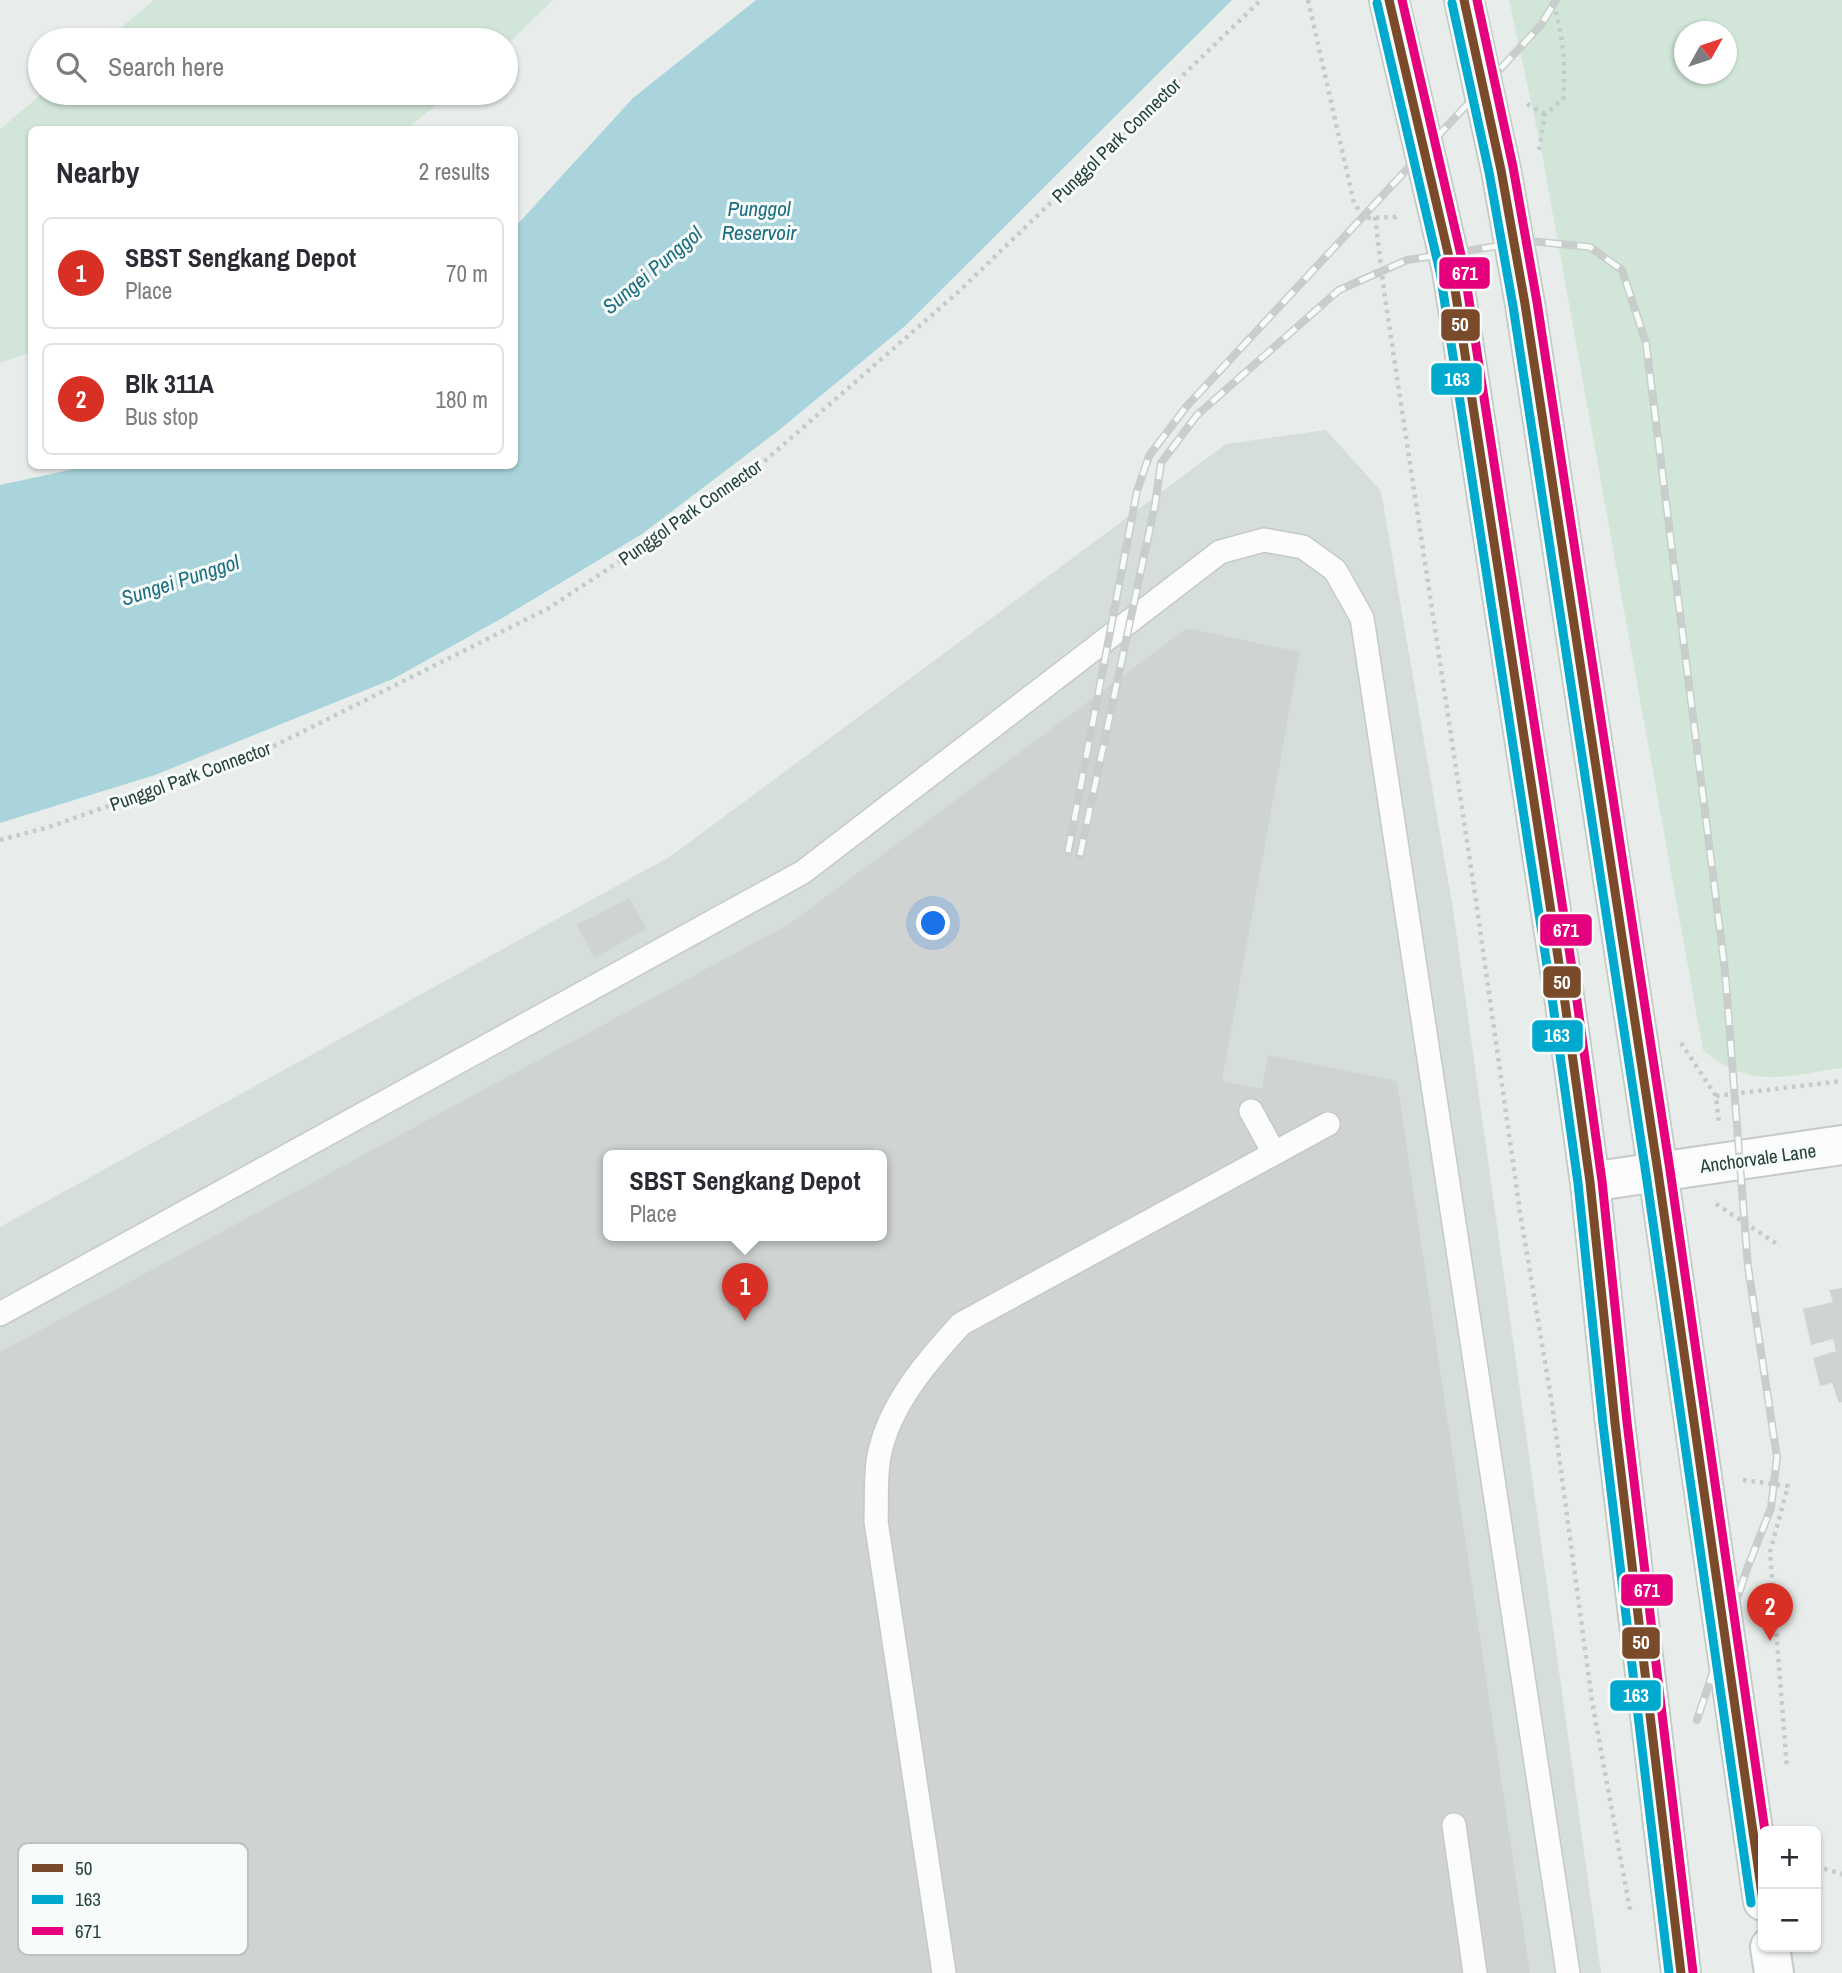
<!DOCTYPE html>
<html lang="en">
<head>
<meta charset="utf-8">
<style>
  body { margin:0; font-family:"Archivo Narrow",sans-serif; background:#f7f7f7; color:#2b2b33 }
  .controls { position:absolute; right:21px; bottom:21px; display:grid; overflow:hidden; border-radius:10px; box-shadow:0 2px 5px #0004 }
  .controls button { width:63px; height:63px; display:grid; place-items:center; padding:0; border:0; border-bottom:2px solid #e1e1e2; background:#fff; color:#2b2b33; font:35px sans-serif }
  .compass { position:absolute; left:1674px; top:21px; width:63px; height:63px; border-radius:50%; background:#fff; box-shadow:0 2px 5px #0004; rotate:50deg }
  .you { position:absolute; left:934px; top:924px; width:24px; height:24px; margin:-18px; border:5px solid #fff; border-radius:50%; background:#1a73e8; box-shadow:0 0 0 10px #1a73e833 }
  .badge { display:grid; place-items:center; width:46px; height:46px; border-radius:50%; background:#d93025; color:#fff; font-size:23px; font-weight:700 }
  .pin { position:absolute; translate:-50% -58px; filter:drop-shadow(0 2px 4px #0008) }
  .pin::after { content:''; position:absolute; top:37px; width:24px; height:21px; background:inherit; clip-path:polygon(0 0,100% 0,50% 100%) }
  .popup { position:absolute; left:603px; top:1150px; width:284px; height:91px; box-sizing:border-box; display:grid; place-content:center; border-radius:10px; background:#fff; filter:drop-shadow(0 2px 5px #0005); font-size:23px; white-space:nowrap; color:#7c7c81 }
  .popup b { font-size:26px; color:#2b2b33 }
  .popup::after { content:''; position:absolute; left:50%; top:100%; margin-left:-14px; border:14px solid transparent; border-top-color:#fff }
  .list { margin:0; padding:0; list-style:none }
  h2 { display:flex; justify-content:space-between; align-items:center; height:91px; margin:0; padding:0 28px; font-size:30px }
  h2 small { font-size:23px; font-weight:400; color:#7c7c81 }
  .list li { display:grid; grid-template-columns:46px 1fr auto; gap:21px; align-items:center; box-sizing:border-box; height:112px; margin:0 14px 14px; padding:0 14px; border:2px solid #e1e1e2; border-radius:10px }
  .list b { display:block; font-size:26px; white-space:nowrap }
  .list p { margin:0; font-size:23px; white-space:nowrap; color:#7c7c81 }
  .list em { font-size:23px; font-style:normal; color:#7c7c81 }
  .icon { flex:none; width:38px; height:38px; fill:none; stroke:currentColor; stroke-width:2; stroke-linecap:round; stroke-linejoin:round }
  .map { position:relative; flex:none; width:1842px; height:1973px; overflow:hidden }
  .search { position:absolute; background:#fff; box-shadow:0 2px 5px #0004; left:28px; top:28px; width:490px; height:77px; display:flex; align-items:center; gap:18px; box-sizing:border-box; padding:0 24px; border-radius:38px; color:#7c7c81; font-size:26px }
  .panel { position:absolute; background:#fff; box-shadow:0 2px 5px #0004; left:28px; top:126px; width:490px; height:343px; border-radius:10px }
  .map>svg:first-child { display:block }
</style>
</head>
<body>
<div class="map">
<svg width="1842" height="1973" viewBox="0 0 1842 1973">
  <rect width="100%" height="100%" fill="#e8edeb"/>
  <!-- built -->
  <path fill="#d6dedb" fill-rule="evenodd" d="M1326,430L1381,491L1453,909L1601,1973H0V1227L671,856L1226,444ZM608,1155H882V1235H608Z"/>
  <!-- green -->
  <g fill="#d1e6d8" fill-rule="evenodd">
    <polygon points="154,0 553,0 506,46 506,40 106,40"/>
    <path d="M1509,0H1842V1068C1787,1076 1749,1090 1703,1050L1541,148ZM1685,32H1727V74H1685Z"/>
    <polygon points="43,93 450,93 407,129 32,130 31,352 0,363 0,129"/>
  </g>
  <!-- water -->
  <polygon fill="#a9d4db" points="756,0 1232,0 905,326 778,431 642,534 504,617 393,679 155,775 0,823 0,485 88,466 514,466 515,227 633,98"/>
  <!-- building -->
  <g fill="#cfd4d2" fill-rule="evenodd">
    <path d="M1187,628L1300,652L1222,1081L1262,1089L1268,1055L1397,1081L1530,1973H0V1352L789,924ZM608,1155H882V1235H608Z"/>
    <polygon points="629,898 647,929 594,958 577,925"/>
    <polygon points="1842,1288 1842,1402 1839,1403 1832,1383 1820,1386 1813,1358 1836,1351 1833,1339 1811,1345 1803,1309 1833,1302 1829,1290"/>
  </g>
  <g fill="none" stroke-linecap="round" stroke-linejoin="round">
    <!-- lane casing -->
    <g stroke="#c5cac8" stroke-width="26">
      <g id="lane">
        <polyline points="1251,1111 1274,1153"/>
        <polyline points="0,1314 803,872 1220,552 1264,540 1303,547 1335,570 1362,618 1568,1973"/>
        <polyline points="1454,1825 1475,1973"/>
        <path d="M944,1973L876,1521C877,1500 875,1477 879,1456C889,1405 927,1361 961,1324L1328,1124"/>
      </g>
    </g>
    <!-- street casing -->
    <g stroke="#c5cac8" stroke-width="42">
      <polyline id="street" points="1590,1182 1842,1145"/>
    </g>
    <!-- secondary casing -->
    <g stroke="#c3cbc8" stroke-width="42">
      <g id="secondary">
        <polyline points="1389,0 1452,270 1564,996 1590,1182 1615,1423 1681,1973"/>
        <polyline points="1464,0 1501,170 1525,304 1658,1172 1763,1901"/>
        <polyline points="1770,1947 1774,1973"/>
      </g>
    </g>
    <!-- path -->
    <g stroke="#c3ccca" stroke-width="4.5" stroke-dasharray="3.5 5" stroke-linecap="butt">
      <polyline points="1308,0 1354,203 1364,218 1396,217 1399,214"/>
      <polyline points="1527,104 1545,114"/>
      <path d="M1539,150L1545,114L1563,99C1566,65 1563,32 1552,0"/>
      <polyline points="1375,217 1384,291 1476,901 1520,1212 1552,1404 1592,1701 1630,1910"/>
      <polyline points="0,840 49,827 264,751 549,608 744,479 956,294 1261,0"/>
      <polyline points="1681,1043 1716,1096 1719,1125"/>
      <polyline points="1716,1096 1842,1081"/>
      <polyline points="1716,1204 1780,1246"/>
      <polyline points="1743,1480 1788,1486 1770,1552 1787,1768"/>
      <polyline points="1816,1866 1842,1874"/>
    </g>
    <!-- lane -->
    <use href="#lane" stroke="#fcfcfc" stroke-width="23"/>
    <!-- street -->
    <use href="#street" stroke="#fcfcfc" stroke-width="38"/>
    <!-- secondary -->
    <use href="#secondary" stroke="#fcfcfc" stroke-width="38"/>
    <!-- rail casing -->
    <g stroke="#c9cdcc" stroke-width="8">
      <g id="rail">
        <polyline points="1068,852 1137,491 1149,456 1186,407 1541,25 1556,0"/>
        <polyline points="1080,855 1155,505 1161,463 1197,415 1339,290 1407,260 1530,241 1590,247 1622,270 1646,343 1725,971 1748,1267 1777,1457 1771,1508 1747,1569 1697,1720"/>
      </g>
    </g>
    <!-- rail -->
    <use href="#rail" stroke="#f7fbf9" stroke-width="5" stroke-dasharray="16" stroke-linecap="butt"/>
    <!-- bus-1 casing -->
    <g stroke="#f7fbf9" stroke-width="14">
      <g id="bus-1">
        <polyline points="1389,0 1452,270 1564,996 1590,1182 1615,1423 1681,1973"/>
        <polyline points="1464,0 1501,170 1525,304 1658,1172 1763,1901"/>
      </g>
    </g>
    <!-- bus-2 casing -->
    <g stroke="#f7fbf9" stroke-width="14">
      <g id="bus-2">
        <polyline points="1377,3 1440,272 1552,998 1578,1183 1603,1424 1669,1973"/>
        <polyline points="1452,3 1489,172 1513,306 1646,1174 1751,1903"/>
      </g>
    </g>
    <!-- bus-3 casing -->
    <g stroke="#f7fbf9" stroke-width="14">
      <g id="bus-3">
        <polyline points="1402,0 1464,268 1576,994 1602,1181 1627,1422 1693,1972"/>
        <polyline points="1477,0 1513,167 1537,302 1670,1170 1765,1831"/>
      </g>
    </g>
    <!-- bus-1 -->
    <use href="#bus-1" stroke="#7a4b2a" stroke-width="9"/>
    <!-- bus-2 -->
    <use href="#bus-2" stroke="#00a9ce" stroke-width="9"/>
    <!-- bus-3 -->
    <use href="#bus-3" stroke="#e5007d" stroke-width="9"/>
  </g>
  <g text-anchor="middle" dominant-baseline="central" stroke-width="6" stroke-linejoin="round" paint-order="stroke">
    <!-- street labels -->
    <g font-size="19" fill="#24423a" stroke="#f7fbf9">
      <text transform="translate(1116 140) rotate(-44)">Punggol Park Connector</text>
      <text transform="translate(690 512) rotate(-35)">Punggol Park Connector</text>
      <text transform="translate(190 776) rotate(-20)">Punggol Park Connector</text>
      <text transform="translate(1758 1158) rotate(-8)">Anchorvale Lane</text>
    </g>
    <!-- water labels -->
    <g font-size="21" font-style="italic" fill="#1c6f80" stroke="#f7fbf9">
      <text x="759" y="208">Punggol<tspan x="759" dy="24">Reservoir</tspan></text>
      <text transform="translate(652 270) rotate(-40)">Sungei Punggol</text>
      <text transform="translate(180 580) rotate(-18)">Sungei Punggol</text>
    </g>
  </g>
  <!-- legend -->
  <rect x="18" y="1843" width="230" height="112" rx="10" fill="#f7fbf9" stroke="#b8c4c0" stroke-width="2"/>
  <rect x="32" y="1864" width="31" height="8" fill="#7a4b2a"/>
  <rect x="32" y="1895" width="31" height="9" fill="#00a9ce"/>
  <rect x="32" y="1927" width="31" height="8" fill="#e5007d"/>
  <g font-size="19" fill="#24423a">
    <text x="75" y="1875">50</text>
    <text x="75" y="1906">163</text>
    <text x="75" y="1938">671</text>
  </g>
  <g stroke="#f7fbf9" stroke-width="2.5">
    <rect x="1438" y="256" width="53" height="34" rx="7" fill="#e5007d"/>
    <rect x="1440" y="308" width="41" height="34" rx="7" fill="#7a4b2a"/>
    <rect x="1430" y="362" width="53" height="34" rx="7" fill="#00a9ce"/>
    <rect x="1539" y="913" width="54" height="34" rx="7" fill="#e5007d"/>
    <rect x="1542" y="965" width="40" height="34" rx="7" fill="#7a4b2a"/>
    <rect x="1531" y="1019" width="53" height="34" rx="7" fill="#00a9ce"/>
    <rect x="1620" y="1573" width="54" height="34" rx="7" fill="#e5007d"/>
    <rect x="1621" y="1626" width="40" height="34" rx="7" fill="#7a4b2a"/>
    <rect x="1609" y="1679" width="53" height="33" rx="7" fill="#00a9ce"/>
  </g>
  <g font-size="19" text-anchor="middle" font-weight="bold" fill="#fff">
    <text x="1465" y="280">671</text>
    <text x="1460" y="331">50</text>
    <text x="1457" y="386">163</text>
    <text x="1566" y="937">671</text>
    <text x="1562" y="989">50</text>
    <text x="1557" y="1042">163</text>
    <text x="1647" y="1597">671</text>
    <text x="1641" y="1649">50</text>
    <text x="1636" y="1702">163</text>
  </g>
</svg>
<div class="controls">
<button>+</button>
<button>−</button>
</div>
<svg class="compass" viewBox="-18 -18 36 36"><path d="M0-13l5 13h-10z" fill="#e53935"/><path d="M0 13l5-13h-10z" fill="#7c7c81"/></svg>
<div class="you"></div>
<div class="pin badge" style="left:745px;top:1321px">1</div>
<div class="popup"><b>SBST Sengkang Depot</b>Place</div>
<div class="pin badge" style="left:1770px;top:1641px">2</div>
<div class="search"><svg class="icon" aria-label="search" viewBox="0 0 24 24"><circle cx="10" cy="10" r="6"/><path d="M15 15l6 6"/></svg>Search here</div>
<section class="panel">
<h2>Nearby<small>2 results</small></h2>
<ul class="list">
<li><span class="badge">1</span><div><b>SBST Sengkang Depot</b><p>Place</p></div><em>70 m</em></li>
<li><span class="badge">2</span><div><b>Blk 311A</b><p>Bus stop</p></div><em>180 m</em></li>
</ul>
</section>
</div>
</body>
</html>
